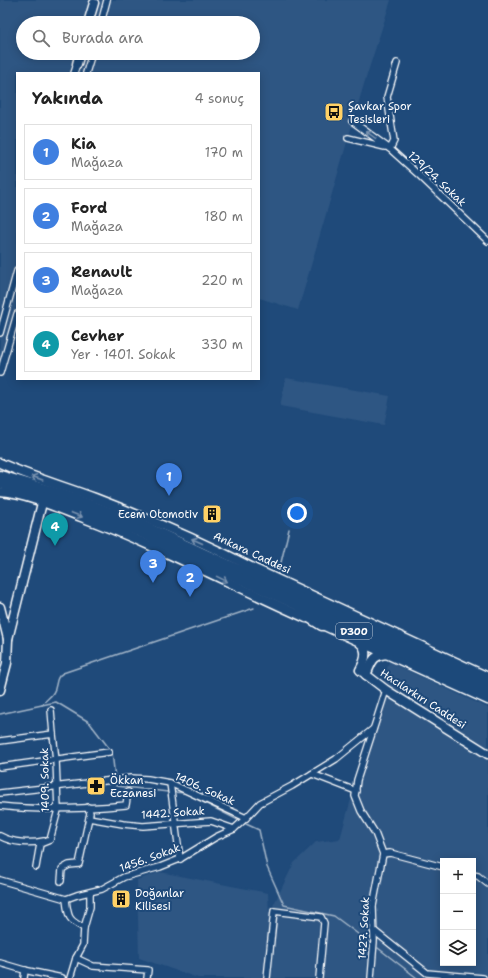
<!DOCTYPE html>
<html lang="tr">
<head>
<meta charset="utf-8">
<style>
  body { margin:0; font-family:"Shantell Sans",sans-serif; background:#f2f2f2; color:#222 }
  .controls { position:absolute; right:12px; bottom:12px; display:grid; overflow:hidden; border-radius:0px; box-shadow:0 2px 10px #0003 }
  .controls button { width:36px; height:36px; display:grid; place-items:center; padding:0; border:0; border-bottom:1px solid #e0e0e0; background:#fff; color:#222; font:20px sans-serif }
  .you { position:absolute; left:297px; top:513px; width:14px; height:14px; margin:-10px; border:3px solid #fff; border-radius:50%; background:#1a73e8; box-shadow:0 0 0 6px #1a73e833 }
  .badge { display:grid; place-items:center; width:26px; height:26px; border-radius:50%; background:#7c3aed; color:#fff; font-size:13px; font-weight:700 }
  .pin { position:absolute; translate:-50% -33px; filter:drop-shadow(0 1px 2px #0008) }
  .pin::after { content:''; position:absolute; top:21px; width:14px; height:12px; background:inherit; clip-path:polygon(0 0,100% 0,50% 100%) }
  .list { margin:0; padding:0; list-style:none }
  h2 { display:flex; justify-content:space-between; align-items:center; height:52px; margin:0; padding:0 16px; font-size:17px }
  h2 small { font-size:13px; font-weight:400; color:#767676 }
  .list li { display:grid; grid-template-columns:26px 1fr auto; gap:12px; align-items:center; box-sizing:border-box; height:56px; margin:0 8px 8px; padding:0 8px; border:1px solid #e0e0e0; border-radius:0px }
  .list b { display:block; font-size:15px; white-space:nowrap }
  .list p { margin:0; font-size:13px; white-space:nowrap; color:#767676 }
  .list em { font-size:13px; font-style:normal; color:#767676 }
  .icon { flex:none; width:22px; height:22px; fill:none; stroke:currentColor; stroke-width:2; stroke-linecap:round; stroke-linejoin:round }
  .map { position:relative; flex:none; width:488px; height:978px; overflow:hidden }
  .search { position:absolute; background:#fff; box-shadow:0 2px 10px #0003; left:16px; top:16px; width:244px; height:44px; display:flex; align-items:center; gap:10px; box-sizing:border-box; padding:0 14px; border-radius:22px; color:#767676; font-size:15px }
  .panel { position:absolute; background:#fff; box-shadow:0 2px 10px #0003; left:16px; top:72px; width:244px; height:308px; border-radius:0px }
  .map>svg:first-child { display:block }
</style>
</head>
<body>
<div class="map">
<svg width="488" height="978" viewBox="0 0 488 978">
  <rect width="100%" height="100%" fill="#1f4a7a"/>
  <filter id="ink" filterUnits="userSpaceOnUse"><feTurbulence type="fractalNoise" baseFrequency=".025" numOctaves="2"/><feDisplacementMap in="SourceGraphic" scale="8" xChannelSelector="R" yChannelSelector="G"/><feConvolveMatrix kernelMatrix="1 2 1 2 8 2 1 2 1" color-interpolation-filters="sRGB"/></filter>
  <g filter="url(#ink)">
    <!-- built -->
    <g fill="#2e5683" fill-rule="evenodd">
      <path d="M0,0H391L364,84L298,310L259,298V73H17V333L12,332L0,373ZM23,23H253V53H23Z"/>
      <polygon points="286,378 390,396 384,425 280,406"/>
      <path d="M389,662L488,708V978H198L139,958L137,880L160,872L268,893L269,914L294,863L316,842L340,839ZM443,861H473V963H443Z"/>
    </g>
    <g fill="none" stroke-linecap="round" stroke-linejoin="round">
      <!-- stream -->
      <g stroke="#a3b5c8" stroke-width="1.5">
        <polyline points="278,575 289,529"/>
        <path d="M42,705C45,700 50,698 53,693C58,686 54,678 63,673L254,608"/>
        <polyline points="0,714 56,702 89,722 112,752 115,778"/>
        <polyline points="115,782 116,786 168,792"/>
        <polyline points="173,792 185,793 240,821"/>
        <polyline points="246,824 259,830 267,867 284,905 334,916 370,943"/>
        <polyline points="378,948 417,978"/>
      </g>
      <!-- street casing -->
      <g stroke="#fff" stroke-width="8">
        <g id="street">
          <polyline points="101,23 107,0"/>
          <polyline points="74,73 77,64"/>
          <polyline points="86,73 92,53"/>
          <polyline points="352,121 390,149 420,176 488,241"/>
          <polyline points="348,138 385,147"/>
          <polyline points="390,149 394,141 387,97 397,63"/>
          <polyline points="0,333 17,271"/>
          <polyline points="0,373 17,314"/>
          <polyline points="51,710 53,734"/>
          <polyline points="0,741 53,734 56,760 58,810 50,840 40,844 36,867"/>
          <polyline points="0,767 109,752"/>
          <polyline points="312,774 356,791"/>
          <polyline points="170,783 180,859"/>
          <polyline points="0,793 131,778 148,779 170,783 246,818"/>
          <path d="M0,806C42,811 84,809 126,805L128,792"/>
          <polyline points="89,818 123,824 143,826 211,821 234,829"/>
          <path d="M0,836C13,843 30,844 44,841"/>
          <polyline points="383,854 390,853 443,867"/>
          <polyline points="473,875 478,876 488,884"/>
          <polyline points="0,880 66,899 77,895 102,889 124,877 160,867 180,859 216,837 234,829 246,818 260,803 292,786 336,759 373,729"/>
          <polyline points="61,881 62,869 69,865 79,864 90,813 88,807"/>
          <path d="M66,899C68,917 68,920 84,928"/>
          <polyline points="373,930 427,973 483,978"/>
          <polyline points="76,958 93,966 148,970 147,978"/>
          <polyline points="0,963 24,970 62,978"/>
          <polyline points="24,978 25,970"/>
          <polyline points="70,978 76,958 83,945 84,928 90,907 90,893"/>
          <polyline points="267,978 274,911 321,917 324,923 319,978"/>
          <polyline points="371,978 374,941 373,906 383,854 375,833 361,811 355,796 357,780 386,690"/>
        </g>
      </g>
      <!-- secondary casing -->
      <g stroke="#fff" stroke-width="11">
        <g id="secondary">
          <polyline points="88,23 94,3"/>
          <polyline points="77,64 80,53"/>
          <path d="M0,463C31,477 63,486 95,498C150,519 205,543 257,570L488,677"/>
          <path d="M0,492C26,494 56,507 81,517C158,546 230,584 306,618"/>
          <polyline points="0,607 8,639 7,663 0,690"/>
          <polyline points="318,623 488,700"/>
          <polyline points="8,639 42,503"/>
          <path d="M360,643C369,650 365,661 360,670L386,690L488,754"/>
          <path d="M366,675C372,662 372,655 388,654"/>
        </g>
      </g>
      <!-- highway casing -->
      <g stroke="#fff" stroke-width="13">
        <g id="highway">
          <path d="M0,476C48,489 95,506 141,525L488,685"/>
          <path d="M0,483C47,496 92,513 138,531L488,693"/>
          <polyline points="301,612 322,625"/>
        </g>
      </g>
      <!-- street -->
      <use href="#street" stroke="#1f4a7a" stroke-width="5.5"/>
      <!-- secondary -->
      <use href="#secondary" stroke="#1f4a7a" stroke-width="8"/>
      <!-- highway -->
      <use href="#highway" stroke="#1f4a7a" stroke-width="10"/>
    </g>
    <!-- one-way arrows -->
    <defs><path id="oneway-shaft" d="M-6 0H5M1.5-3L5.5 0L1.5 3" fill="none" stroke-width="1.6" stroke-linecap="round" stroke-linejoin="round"/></defs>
    <g stroke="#7992af">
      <use href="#oneway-shaft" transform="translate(371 135) rotate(-144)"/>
      <use href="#oneway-shaft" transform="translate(37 478) rotate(-161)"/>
      <use href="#oneway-shaft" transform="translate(77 515) rotate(21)"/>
      <use href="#oneway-shaft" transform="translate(197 541) rotate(-156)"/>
      <use href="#oneway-shaft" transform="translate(222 579) rotate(26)"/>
    </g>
  </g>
  <!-- icons -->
  <defs>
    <g id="bus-square" transform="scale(1)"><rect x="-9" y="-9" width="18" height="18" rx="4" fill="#ffd166" stroke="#1f4a7a"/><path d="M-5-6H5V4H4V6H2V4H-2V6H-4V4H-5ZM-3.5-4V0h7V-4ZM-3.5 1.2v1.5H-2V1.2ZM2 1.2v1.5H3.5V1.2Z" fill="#111"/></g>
    <g id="building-square" transform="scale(1)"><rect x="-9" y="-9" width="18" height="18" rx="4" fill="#ffd166" stroke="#1f4a7a"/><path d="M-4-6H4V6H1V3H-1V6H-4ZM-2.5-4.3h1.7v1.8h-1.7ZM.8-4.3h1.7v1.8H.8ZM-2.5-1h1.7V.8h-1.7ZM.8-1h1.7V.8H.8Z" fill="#111"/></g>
    <g id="pharmacy-square" transform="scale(1)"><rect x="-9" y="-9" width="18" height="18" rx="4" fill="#ffd166" stroke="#1f4a7a"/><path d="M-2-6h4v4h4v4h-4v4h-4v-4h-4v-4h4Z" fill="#111"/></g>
  </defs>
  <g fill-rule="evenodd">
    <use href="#bus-square" x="334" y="112"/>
    <use href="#building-square" x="212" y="514"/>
    <use href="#pharmacy-square" x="96" y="786"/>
    <use href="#building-square" x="121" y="899"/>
  </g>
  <g text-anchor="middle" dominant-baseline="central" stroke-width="4" stroke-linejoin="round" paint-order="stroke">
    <!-- shield labels -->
    <rect fill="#1f4a7a" stroke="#bcc9d7" stroke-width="1" x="336" y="623" width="36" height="16" rx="3"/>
    <g font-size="10" font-weight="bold" fill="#fff">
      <text x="354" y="631">D300</text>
    </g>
    <!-- poi labels -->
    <g font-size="11" fill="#fff" stroke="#1f4a7a" text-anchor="start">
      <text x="348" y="106">Şavkar Spor<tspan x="348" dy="13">Tesisleri</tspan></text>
      <text x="198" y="514" text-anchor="end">Ecem Otomotiv</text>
      <text x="110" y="780">Ökkan<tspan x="110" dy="13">Eczanesi</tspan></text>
      <text x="135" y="893">Doğanlar<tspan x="135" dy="13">Kilisesi</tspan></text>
    </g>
    <!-- street labels -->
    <g font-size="11" fill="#fff" stroke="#1f4a7a">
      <text transform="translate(437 179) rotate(43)">129/24. Sokak</text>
      <text transform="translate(252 553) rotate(25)">Ankara Caddesi</text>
      <text transform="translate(423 699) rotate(33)">Hacılarkırı Caddesi</text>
      <text transform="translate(45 780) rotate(-91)">1409. Sokak</text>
      <text transform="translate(205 789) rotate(24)">1406. Sokak</text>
      <text transform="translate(173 813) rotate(-4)">1442. Sokak</text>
      <text transform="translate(150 858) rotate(-20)">1456. Sokak</text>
      <text transform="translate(364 928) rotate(-87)">1427. Sokak</text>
    </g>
  </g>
</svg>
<div class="controls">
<button>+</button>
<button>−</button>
<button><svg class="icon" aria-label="layers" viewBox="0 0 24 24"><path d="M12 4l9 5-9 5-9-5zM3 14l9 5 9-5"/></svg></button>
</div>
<div class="you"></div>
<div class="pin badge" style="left:169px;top:496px;background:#3f7fe0">1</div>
<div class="pin badge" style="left:190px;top:597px;background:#3f7fe0">2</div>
<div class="pin badge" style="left:153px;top:583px;background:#3f7fe0">3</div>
<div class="pin badge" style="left:55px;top:546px;background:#0f9aa8">4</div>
<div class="search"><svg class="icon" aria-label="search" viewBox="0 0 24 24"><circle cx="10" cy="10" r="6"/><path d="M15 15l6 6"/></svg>Burada ara</div>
<section class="panel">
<h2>Yakında<small>4 sonuç</small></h2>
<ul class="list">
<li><span class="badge" style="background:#3f7fe0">1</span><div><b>Kia</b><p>Mağaza</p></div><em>170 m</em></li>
<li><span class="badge" style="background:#3f7fe0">2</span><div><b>Ford</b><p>Mağaza</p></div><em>180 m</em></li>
<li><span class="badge" style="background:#3f7fe0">3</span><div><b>Renault</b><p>Mağaza</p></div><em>220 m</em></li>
<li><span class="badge" style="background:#0f9aa8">4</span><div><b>Cevher</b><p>Yer · 1401. Sokak</p></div><em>330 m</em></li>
</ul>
</section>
</div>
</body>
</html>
